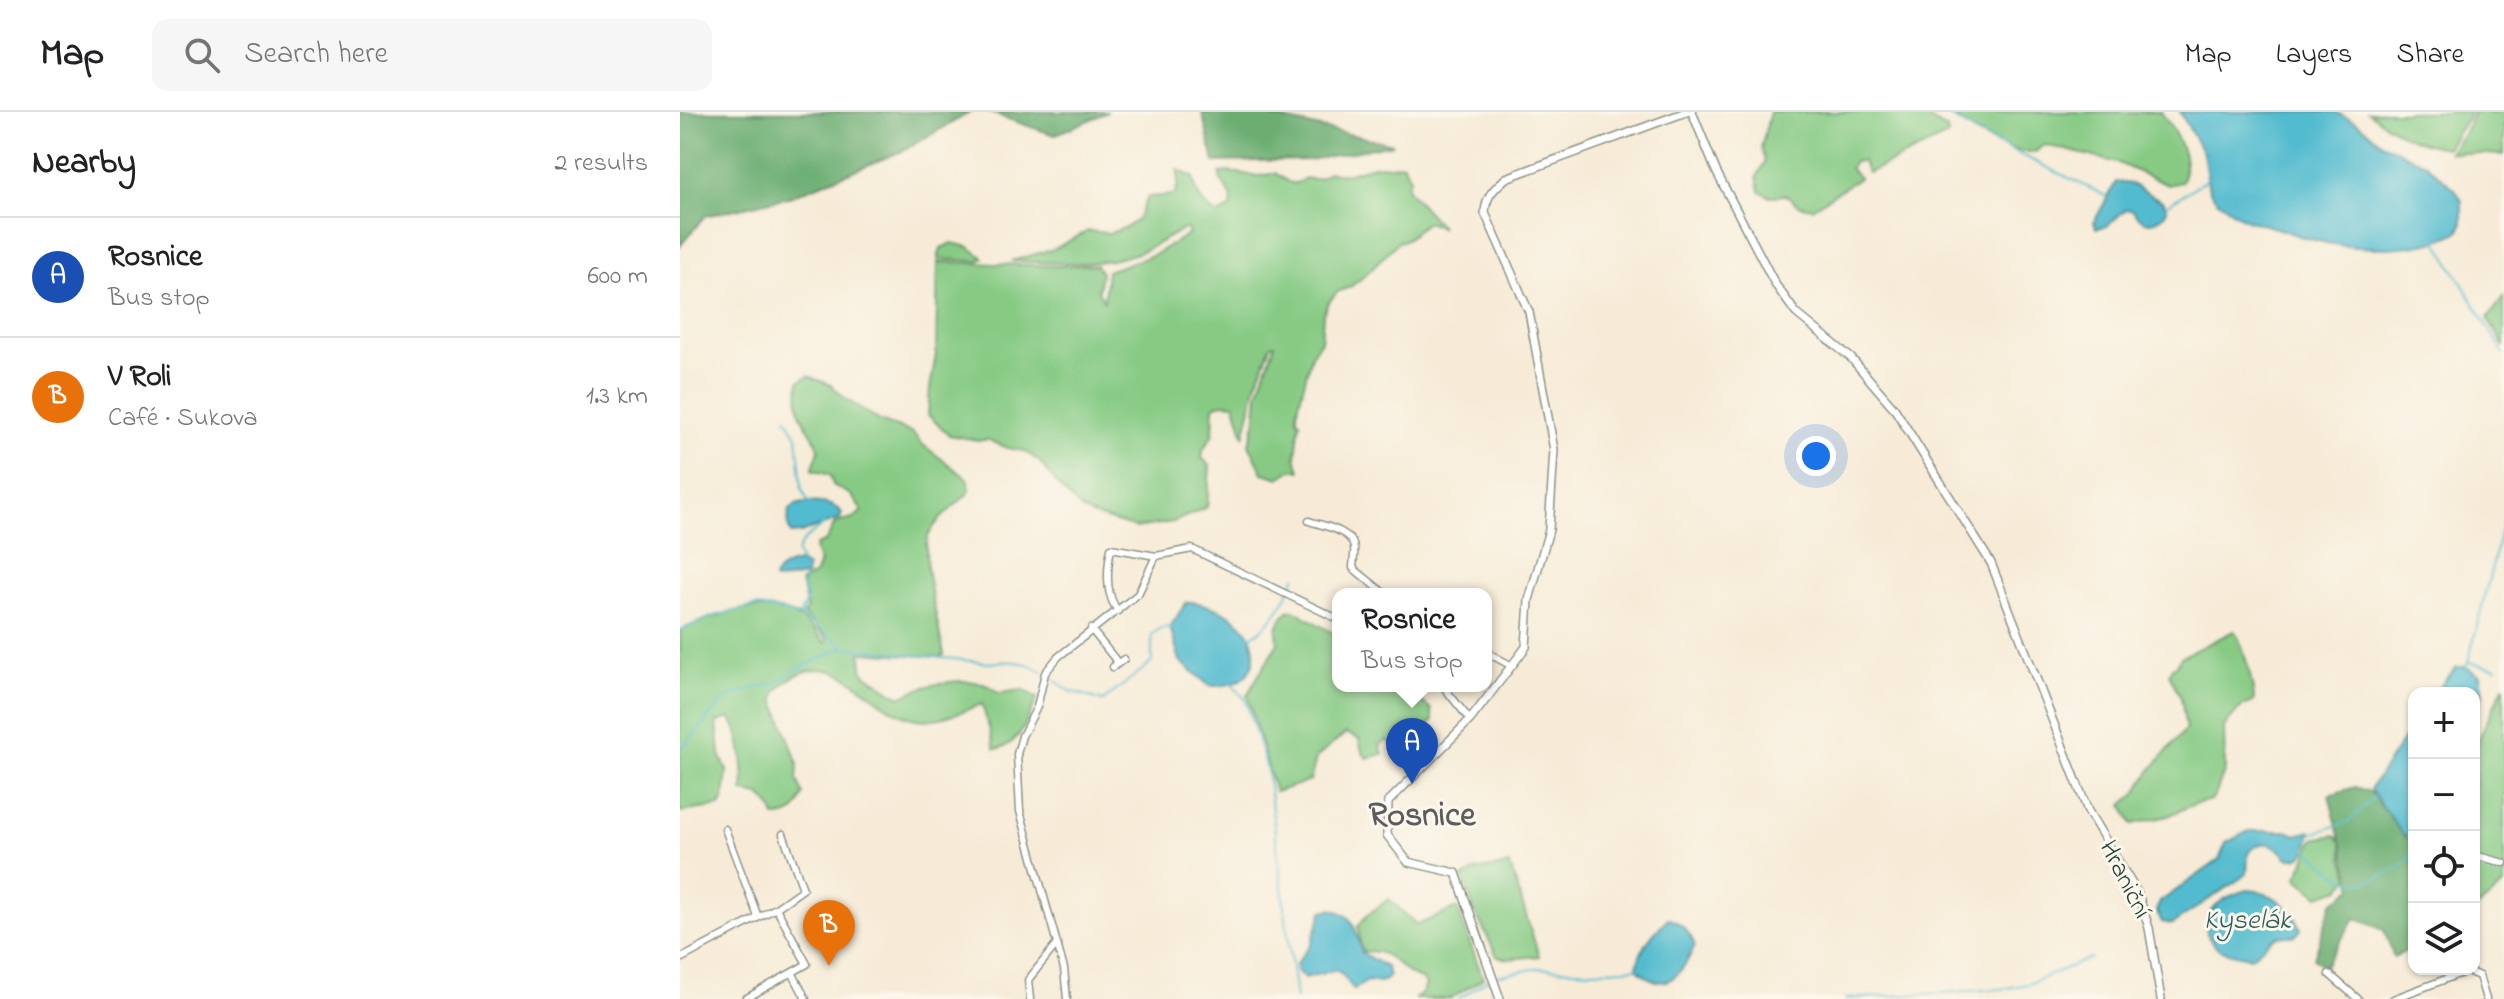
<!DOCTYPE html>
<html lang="en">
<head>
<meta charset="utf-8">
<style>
  body { margin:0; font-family:"Indie Flower",sans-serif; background:#f6f6f6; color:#202124 }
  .controls { position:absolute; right:24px; bottom:24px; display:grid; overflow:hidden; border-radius:16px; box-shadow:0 2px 6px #0004 }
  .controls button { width:72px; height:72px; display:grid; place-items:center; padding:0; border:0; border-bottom:2px solid #e0e0e0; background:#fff; color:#202124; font:40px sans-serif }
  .you { position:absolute; left:1136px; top:344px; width:28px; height:28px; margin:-20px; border:6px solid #fff; border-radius:50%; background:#1a73e8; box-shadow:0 0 0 12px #1a73e833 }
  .badge { display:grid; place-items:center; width:52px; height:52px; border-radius:50%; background:#7c3aed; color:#fff; font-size:26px; font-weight:700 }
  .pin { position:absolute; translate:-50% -66px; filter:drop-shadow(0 2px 4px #0008) }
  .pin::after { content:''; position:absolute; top:42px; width:28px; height:24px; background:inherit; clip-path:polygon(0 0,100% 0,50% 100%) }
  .popup { position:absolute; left:652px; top:476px; width:160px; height:104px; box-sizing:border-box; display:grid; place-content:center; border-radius:16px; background:#fff; filter:drop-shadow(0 2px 6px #0005); font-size:26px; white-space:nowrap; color:#757577 }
  .popup b { font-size:30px; color:#202124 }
  .popup::after { content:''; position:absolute; left:50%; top:100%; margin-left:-16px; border:16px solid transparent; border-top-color:#fff }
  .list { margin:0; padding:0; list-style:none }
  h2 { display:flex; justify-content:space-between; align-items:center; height:104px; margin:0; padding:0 32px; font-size:34px }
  h2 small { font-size:26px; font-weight:400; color:#757577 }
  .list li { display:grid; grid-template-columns:52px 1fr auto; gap:24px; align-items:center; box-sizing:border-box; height:120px; padding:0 32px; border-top:2px solid #e0e0e0 }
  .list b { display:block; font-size:30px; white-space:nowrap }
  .list p { margin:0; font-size:26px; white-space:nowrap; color:#757577 }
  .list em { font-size:26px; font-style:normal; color:#757577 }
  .icon { flex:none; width:44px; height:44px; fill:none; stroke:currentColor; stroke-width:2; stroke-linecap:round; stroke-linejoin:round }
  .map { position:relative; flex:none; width:1824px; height:887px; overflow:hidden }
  header { display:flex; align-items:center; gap:48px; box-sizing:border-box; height:112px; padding:0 40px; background:#fff; border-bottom:2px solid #e0e0e0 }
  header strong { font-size:38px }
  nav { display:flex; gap:44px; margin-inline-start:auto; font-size:28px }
  .search { width:560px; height:72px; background:#f6f6f6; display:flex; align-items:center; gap:20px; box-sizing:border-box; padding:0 28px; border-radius:16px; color:#757577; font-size:30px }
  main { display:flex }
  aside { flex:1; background:#fff }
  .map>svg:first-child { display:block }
</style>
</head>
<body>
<header>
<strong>Map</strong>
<div class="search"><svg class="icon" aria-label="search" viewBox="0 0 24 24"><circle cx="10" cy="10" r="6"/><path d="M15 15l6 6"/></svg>Search here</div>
<nav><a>Map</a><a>Layers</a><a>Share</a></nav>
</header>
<main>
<aside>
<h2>Nearby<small>2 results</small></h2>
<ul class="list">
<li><span class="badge" style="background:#1a4fb4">A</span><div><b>Rosnice</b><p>Bus stop</p></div><em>600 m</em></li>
<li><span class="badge" style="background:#e8710a">B</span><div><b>V Roli</b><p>Café · Sukova</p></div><em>1.3 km</em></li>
</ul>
</aside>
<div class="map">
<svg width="1824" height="887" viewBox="0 0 1824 887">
  <rect width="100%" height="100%" fill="#fbf7ec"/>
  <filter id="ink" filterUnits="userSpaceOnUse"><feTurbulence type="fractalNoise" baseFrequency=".0125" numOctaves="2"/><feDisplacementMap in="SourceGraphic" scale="16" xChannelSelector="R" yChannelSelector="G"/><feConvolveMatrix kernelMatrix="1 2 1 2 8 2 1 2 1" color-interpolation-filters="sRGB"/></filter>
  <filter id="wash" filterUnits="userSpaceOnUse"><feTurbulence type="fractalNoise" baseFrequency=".006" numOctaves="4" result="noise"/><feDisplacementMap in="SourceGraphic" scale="32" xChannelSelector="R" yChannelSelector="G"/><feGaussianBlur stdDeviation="1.8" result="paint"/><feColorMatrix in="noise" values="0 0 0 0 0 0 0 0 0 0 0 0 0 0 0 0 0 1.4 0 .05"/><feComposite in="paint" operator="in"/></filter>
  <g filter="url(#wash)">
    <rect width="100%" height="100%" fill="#f7ebd7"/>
    <!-- green -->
    <g fill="#86ca84" stroke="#52845c" stroke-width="2">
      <polygon points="1090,0 1236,0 1267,17 1268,24 1188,61 1182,49 1174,50 1170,56 1179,66 1132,96 1118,93 1106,83 1089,84 1080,79 1077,65 1085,50 1081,36"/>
      <path d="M1270,0H1481C1495,20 1513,47 1501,70L1488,73L1438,51L1370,34L1364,33L1355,40C1331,43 1286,18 1270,0Z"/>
      <path d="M1688,0H1791L1767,36C1735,32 1713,19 1688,0Z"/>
      <polygon points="1794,0 1824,0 1824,43 1769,40 1782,24"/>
      <path d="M719,52H723L730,66L727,75L730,80L762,116L747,110C736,116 731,128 718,130L683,165L670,175L657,180L648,191L643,202L641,229L631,243L617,300V307L620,309L616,345L620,359L613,357L599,366L583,361L569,332L576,308L578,281L595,232L591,233L576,273L564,325L555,292L541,291L534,294L533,322L523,338L522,346L530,354L527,395L493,410L456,416L412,403L402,398L379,375L359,349L344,339L327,336L309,328H297L269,323L248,303L250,276L256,243L258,150L373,154L416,153L421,161L418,179L424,189L427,159L473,143L509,122L507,117H504C487,125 472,136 454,142C413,156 374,150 331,149L374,137L408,119L430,121L447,115L457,108L468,85L494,83L498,73V58L513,65C518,85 519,91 538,103L551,95L552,86L540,66V61L549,60L579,64L595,61C607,68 611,77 625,66C635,69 641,66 649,60C669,64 674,59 693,54C703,51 709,57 719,52Z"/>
      <polygon points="272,131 289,135 304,146 299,149 258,147 261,136"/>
      <polygon points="1824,185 1824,235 1808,206"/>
      <path d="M128,264L151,273L166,287L200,309L233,321L243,333L288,367L290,379C277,393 255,407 248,425C240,447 260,517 264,543L260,545L181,540L182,557L185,562L220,585C244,572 296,559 318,581L344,578L357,586C349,606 340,634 315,637L302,592C284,599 256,611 236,607C190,598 165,537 115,564C105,570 97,576 94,586L118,652L117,667L123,682C118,698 112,705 95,705L91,695L80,683L63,680C65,661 62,621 50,606L37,610L40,643L47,659L44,686L40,694L0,700V518C37,502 85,483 123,508C131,513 138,523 145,531L147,527L123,502L127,496L121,470L136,461L140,450L135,439L136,433L146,429L155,411L173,407L182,399L171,383L153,373L150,363L132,358L139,338C136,325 126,315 121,303C117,293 118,280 119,269Z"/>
      <path d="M614,498L658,524V574H722L751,597L753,608L723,643L707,628L700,633L703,642L687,646L682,640L679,627L666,621L636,646L630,669L595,680L567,583L598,531C596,515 596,512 608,499Z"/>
      <path d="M1554,519C1562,526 1573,573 1574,586L1573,590L1561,595L1544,615L1545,657L1535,684L1531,688L1514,692L1488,704L1452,712L1443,693L1455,683L1471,658L1506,617L1501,586L1489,562L1492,555L1497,553L1501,545Z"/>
      <polygon points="1824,573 1824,773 1794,799 1794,637"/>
      <polygon points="1655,723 1662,731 1663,747 1670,765 1660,777 1639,784 1617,766 1634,727"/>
      <polygon points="830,753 859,844 827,847 817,844 795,800 783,766 794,759"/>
      <path d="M709,787L737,813L777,796L803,866L770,887H734C741,884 744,880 746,872C741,865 736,866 730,862C714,851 706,836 684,840L681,835L678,814L687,803Z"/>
    </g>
    <!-- forest -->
    <g fill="#6cae72" stroke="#467653" stroke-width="2">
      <polygon points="0,0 291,0 222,39 109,85 25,104 0,134"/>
      <polygon points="308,0 428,0 374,23"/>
      <polygon points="522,0 595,0 592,5 713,32 630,48 534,50"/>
      <polygon points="1675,675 1690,680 1726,726 1734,726 1734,834 1714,846 1704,818 1675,806 1644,855 1634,846 1652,791 1673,776 1649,683"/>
    </g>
    <!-- water -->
    <g fill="#52bbcf" stroke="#387c82" stroke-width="2">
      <path d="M1500,0H1655L1678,11L1703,32L1746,52L1775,77L1782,89V112L1779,119C1741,142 1670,138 1630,127C1609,121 1590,113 1569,109L1559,104L1537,88L1529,78L1523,41Z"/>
      <path d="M1436,70L1451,72L1484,90L1487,98C1476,116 1463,112 1452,98L1446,97L1427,114L1416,116L1414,110Z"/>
      <path d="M130,390C143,391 153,391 162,401L160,407L121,421L111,422L108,413L109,398L115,393Z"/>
      <path d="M120,450L127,455L126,464L96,469L94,467C99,455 108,452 120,450Z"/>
      <path d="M514,490C530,494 548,499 560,511C578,527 581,559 556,570C548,573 539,574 530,574L500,549L490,515L506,491Z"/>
      <polygon points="1776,555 1786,555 1800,563 1803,582 1794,604 1794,581 1755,581"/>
      <polygon points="1734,612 1734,723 1723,723 1690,677"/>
      <path d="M1569,719H1607L1616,723L1631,719C1628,735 1627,748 1608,746C1595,731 1582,725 1568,741L1567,762L1492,812L1482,810L1476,799L1480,790L1539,748L1546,731Z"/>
      <path d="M1568,778C1593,779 1611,795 1621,817C1615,828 1608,822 1597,825C1587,828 1580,840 1570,845C1561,843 1546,841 1538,836C1533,833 1528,826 1527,820C1522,795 1548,783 1568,778Z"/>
      <path d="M651,797C676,802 675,820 682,841L706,855L709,863C705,872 696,870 687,869L674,878L661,861L655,858L625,866L617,859L616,852L631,832L643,799Z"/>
      <path d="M988,806C1002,811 1010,821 1015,834C1002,861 986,886 957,856C959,836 975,820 988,806Z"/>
    </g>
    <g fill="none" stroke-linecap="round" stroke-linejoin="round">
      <!-- stream -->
      <g stroke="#52bbcf" stroke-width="2">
        <polyline points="1260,0 1333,39 1426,84"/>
        <polyline points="1487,93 1529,66"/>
        <polyline points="1755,126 1824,242"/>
        <polyline points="106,305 117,324 122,377 129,391"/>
        <polyline points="121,452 117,439 123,429 145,411"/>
        <polyline points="121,504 121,500 127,487 123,476 124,466"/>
        <path d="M0,518L34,504L76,494L121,504L165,535L310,551C329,548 346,549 363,560"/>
        <path d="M570,525C592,514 607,486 616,464"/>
        <polyline points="1788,550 1824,407"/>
        <polyline points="1785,555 1788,550 1816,556"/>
        <polyline points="368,564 390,579 423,589 472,550 472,523 481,516 491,515"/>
        <polyline points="551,571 565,587 587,657 616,887"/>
        <polyline points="0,638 40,592 51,583 95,571 120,556 164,535"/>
        <polyline points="1628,723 1668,710 1694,685"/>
        <path d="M1626,736C1673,777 1674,781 1729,749L1734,731"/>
        <polyline points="815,864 859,856 912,859 957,856"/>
        <polyline points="779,887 809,866"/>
        <polyline points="1165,887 1321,877 1348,872 1411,846"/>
      </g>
    </g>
  </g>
  <g filter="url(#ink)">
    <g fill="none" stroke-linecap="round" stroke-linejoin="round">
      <!-- minor casing -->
      <g stroke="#8b9486" stroke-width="9">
        <g id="minor">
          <path d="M629,409C643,414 672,418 674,436C675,442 673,450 673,456L705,482"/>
          <path d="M438,499C425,483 427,456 431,436L476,444"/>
          <polyline points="411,517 438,551"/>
          <polyline points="806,540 832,554"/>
          <polyline points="433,555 444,547"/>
          <polyline points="763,574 790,608"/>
          <polyline points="45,717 78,805"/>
          <polyline points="1794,743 1824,751"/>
          <polyline points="0,847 96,796 123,777 103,722"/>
          <polyline points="113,862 126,887"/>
          <polyline points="1649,862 1678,887"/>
          <polyline points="65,887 127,852 96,796"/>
          <polyline points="350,887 348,868 376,833"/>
          <polyline points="387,887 384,857 340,699 337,642 342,624 357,595 365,561 378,545 458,482 476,444 512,437 658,507"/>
          <polyline points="1713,887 1787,859 1799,864 1806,887"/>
        </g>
      </g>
      <!-- tertiary casing -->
      <g stroke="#8b9486" stroke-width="10">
        <g id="tertiary">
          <polyline points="1012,0 1036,59 1095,172 1116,201 1171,246 1214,296 1311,451 1408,699 1458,782 1469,816 1481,887"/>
          <path d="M820,887L776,761L728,750L707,723L708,690L790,608L846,535L849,488L869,418L874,338L849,200L805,101C806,83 814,77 826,66L1006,0"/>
        </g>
      </g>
      <!-- minor -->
      <use href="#minor" stroke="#fff" stroke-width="6"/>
      <!-- tertiary -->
      <use href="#tertiary" stroke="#fff" stroke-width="7"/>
    </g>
  </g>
  <g text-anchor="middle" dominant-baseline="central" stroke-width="6" stroke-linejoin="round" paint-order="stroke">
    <!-- street labels -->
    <g font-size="26" fill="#1f3d34" stroke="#fbf7ec">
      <text transform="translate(1444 768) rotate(63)">Hraniční</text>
    </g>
    <!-- water labels -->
    <g font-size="28" font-style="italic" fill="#2c5c5b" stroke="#fbf7ec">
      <text x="1567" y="809">Kyselák</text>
    </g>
    <!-- district labels -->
    <g font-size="34" font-weight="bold" fill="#5d5b5d" stroke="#fbf7ec">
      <text x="742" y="705">Rosnice</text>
    </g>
  </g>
</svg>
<div class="controls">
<button>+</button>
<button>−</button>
<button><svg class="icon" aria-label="locate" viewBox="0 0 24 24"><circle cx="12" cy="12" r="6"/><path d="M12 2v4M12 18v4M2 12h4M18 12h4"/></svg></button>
<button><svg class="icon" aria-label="layers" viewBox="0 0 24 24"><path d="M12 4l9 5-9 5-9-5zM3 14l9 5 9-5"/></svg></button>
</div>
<div class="you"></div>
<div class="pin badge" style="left:732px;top:672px;background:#1a4fb4">A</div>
<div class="popup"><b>Rosnice</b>Bus stop</div>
<div class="pin badge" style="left:149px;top:854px;background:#e8710a">B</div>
</div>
</main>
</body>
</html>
